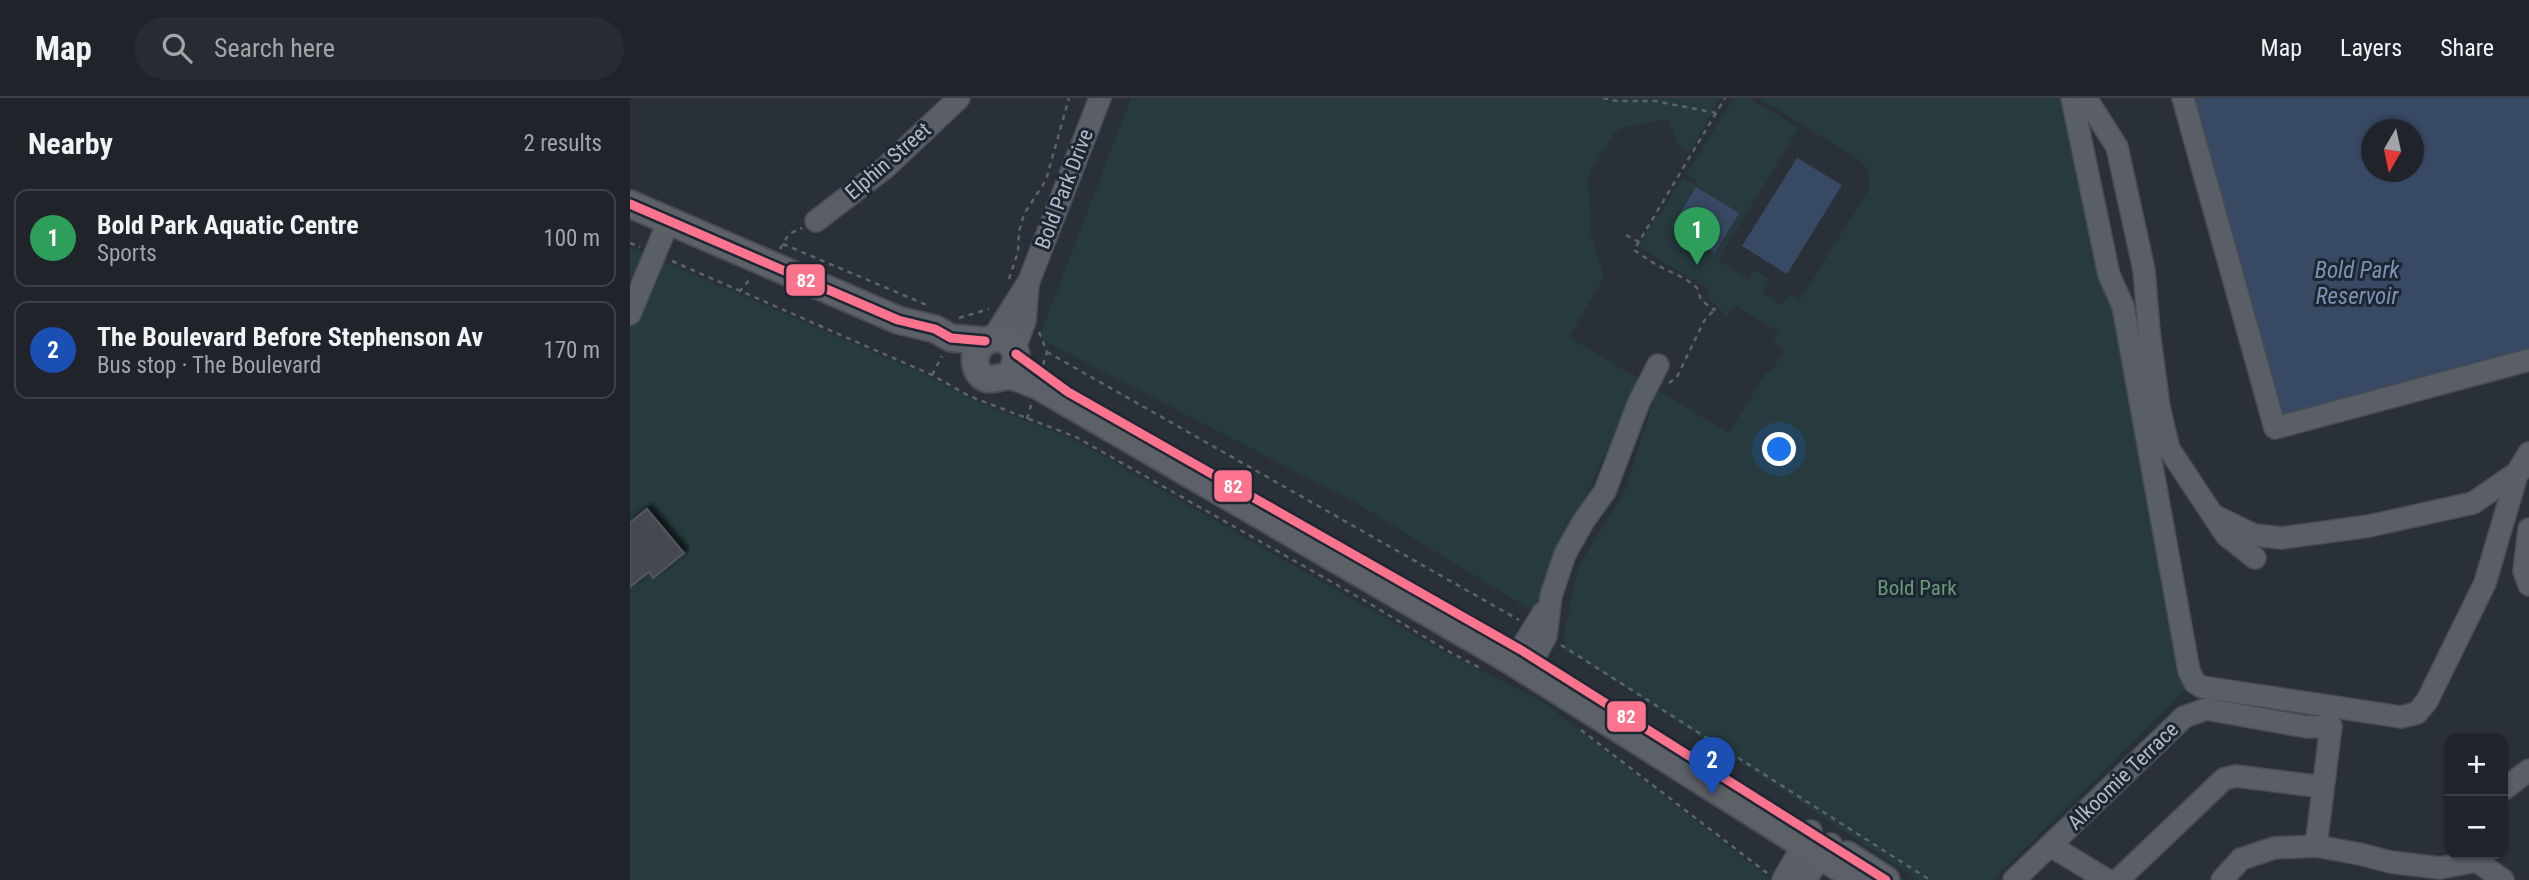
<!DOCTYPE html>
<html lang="en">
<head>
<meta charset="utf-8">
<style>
  body { margin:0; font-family:"Roboto Condensed",sans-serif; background:#282c32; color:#f1f3f6 }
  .controls { position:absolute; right:21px; bottom:21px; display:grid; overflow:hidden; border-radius:14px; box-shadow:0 2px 5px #0004 }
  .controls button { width:63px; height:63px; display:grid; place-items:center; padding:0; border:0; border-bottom:2px solid #3d4147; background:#20242a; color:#f1f3f6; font:35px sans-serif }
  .compass { position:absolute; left:1731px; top:21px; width:63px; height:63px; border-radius:50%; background:#20242a; box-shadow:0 2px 5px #0004; rotate:189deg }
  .you { position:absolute; left:1150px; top:352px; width:24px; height:24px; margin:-18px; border:5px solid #fff; border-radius:50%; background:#1a73e8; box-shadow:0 0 0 10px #1a73e833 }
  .badge { display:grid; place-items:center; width:46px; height:46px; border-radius:50%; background:#848b96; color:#fff; font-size:23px; font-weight:700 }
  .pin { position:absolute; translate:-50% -58px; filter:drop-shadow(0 2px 4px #0008) }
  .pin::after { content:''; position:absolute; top:37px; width:24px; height:21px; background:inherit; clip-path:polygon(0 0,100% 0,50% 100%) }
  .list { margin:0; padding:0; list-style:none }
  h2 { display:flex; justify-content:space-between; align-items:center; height:91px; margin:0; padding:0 28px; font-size:30px }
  h2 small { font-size:23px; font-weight:400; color:#a2a4a8 }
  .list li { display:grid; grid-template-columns:46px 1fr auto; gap:21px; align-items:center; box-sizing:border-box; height:98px; margin:0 14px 14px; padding:0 14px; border:2px solid #3d4147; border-radius:14px }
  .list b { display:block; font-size:26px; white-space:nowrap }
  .list p { margin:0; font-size:23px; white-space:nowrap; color:#a2a4a8 }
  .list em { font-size:23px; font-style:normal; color:#a2a4a8 }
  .icon { flex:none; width:38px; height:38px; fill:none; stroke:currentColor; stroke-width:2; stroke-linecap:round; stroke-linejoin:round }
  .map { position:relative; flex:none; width:1899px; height:782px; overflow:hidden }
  header { display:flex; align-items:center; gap:42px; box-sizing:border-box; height:98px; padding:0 35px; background:#20242a; border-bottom:2px solid #3d4147 }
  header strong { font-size:33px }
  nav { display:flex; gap:38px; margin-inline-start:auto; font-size:24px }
  .search { width:490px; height:63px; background:#282c32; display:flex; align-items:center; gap:18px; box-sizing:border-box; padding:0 24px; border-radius:38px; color:#a2a4a8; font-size:26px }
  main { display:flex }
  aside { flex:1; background:#20242a }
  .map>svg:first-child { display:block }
</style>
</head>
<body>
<header>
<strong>Map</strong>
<div class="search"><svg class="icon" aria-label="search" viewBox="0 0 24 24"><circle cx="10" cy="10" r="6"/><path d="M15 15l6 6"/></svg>Search here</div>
<nav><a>Map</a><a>Layers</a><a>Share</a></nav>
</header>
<main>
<aside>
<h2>Nearby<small>2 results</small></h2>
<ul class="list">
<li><span class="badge" style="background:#2e9e5b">1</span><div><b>Bold Park Aquatic Centre</b><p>Sports</p></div><em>100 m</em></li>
<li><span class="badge" style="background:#1a4fb4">2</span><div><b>The Boulevard Before Stephenson Av</b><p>Bus stop · The Boulevard</p></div><em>170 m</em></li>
</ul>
</aside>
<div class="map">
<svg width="1899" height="782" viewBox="0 0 1899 782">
  <defs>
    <filter id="shadow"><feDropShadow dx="4.5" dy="-4.5" stdDeviation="2" flood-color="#0009"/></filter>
  </defs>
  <rect width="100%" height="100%" fill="#2a3038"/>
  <!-- green -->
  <g fill="#273a3e">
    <polygon points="501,0 1090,0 1059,55 1049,49 1038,21 996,29 985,34 961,72 958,81 961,137 974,179 939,239 1009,281 904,514 726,405 409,240"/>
    <path d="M1104,0H1119L1169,30L1088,162L1118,181L1124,172L1140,182L1132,195L1152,207L1159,196L1170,202L1239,91C1240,77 1239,70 1228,61L1128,0H1441L1556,591L1363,782H1289L948,559L936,555L934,536L948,469L995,393L1027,292L1099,335L1137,273L1141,274L1155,252L1143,245L1149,235L1105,207L1097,219L1077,197L1080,191L1008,149L1026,118L1028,119L1053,80L1065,86L1066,83L1056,77Z"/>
    <polygon points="0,149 301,279 338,300 445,342 814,554 913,604 1142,782 0,782"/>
  </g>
  <!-- water -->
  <g fill="#384963" fill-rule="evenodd">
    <path d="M1561,0H1899V257L1648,323ZM1742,32H1784V74H1742Z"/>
    <polygon points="1167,60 1212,87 1157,176 1112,148"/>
    <polygon points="1066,89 1109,115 1085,155 1042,128"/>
  </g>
  <!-- building -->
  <polygon fill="#444950" stroke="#52575f" stroke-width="2" filter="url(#shadow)" points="17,411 54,455 23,480 19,474 0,489 0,425"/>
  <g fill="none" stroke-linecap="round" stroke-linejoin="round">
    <!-- minor casing -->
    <g stroke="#484c53" stroke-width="24">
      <g id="minor">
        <polyline points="1442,0 1479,177 1493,208 1559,573 1565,585 1572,589 1771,619 1787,615 1797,603 1855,485 1888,373 1899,355"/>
        <polyline points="1456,0 1487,49 1514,172 1519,233 1529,309 1539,351 1596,437 1625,460"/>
        <polyline points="1553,0 1645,330 1899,262"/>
        <polyline points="186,123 255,70 329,0"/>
        <polyline points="0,216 34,134"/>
        <polyline points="363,240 399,183 470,0"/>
        <polyline points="384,252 395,223 398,188"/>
        <polyline points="1587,419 1624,437 1652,440 1739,428 1843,405 1891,372"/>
        <polyline points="1899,431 1894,473 1899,487"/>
        <polyline points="883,564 913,515"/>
        <polyline points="897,573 916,538 921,498 935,456 953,424 975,393 1009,304 1028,267"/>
        <polyline points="1873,692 1899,672"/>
        <polyline points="1421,748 1477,782"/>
        <polyline points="1153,782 1181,733"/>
        <polyline points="1175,782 1201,746"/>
        <polyline points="1384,782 1554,619 1576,611 1677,629 1701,628 1686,748"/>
        <polyline points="1488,782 1594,681 1606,678 1693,689"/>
        <polyline points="1592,782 1611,761 1644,750 1686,748 1730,756 1760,764 1810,770 1847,763 1873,782"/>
      </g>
    </g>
    <!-- major casing -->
    <g stroke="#484c55" stroke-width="30">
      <g id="major">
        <polyline points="0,106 268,222 305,231 321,240 355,243"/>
        <path d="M379,277C387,268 390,253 378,244C360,232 339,252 347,271C355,289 370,277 381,278C389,279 399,285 407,287L883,564L1229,782"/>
        <polyline points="1217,757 1256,782"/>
      </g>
    </g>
    <!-- path -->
    <g stroke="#5d636a" stroke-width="2.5" stroke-dasharray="5 5" stroke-linecap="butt">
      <polyline points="973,0 986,3 1025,3 1086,15 1095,0"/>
      <polyline points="1086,15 1004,152 1025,166 1057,182 1067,190 1071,202 1084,212 1087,208"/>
      <polyline points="996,137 1009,144"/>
      <polyline points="0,145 10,149"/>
      <polyline points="153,146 299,208"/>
      <polyline points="150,151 159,136 172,130"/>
      <polyline points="42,163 302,277 339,298 446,339 737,504 816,552 850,570"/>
      <polyline points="379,181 388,154 389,134 394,116 416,82 439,0"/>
      <polyline points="109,194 121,180"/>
      <polyline points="329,220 359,211"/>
      <polyline points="409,234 417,254 413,267"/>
      <polyline points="417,254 889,522"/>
      <polyline points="302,277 312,258"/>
      <polyline points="1039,285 1047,279 1074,223 1084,212"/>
      <polyline points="397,321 401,307"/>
      <polyline points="931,547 1300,782"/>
      <polyline points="951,632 1137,775"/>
    </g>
    <!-- minor -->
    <use href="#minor" stroke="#5a5e66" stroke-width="21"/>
    <!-- major -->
    <use href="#major" stroke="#5c6168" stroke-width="26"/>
    <!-- bus-1 casing -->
    <g stroke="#1d2633" stroke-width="14">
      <g id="bus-1">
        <polyline points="0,106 268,222 305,231 321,240 355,243"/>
        <polyline points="386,256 438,294 891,552 1256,782"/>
      </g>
    </g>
    <!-- bus-1 -->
    <use href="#bus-1" stroke="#fc738d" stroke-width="9"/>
  </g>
  <g text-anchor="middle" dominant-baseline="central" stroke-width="6" stroke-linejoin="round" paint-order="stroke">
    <!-- street labels -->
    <g font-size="21" fill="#b4bcc9" stroke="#1d2633">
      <text transform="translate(258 63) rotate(-41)">Elphin Street</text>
      <text transform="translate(434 91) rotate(-69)">Bold Park Drive</text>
      <text transform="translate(1493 678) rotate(-44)">Alkoomie Terrace</text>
    </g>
    <!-- park labels -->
    <g font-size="21" fill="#6b9a76" stroke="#1d2633">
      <text x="1287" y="490">Bold Park</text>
    </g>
    <!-- water labels -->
    <g font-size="23" font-style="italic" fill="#7c92b1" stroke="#1d2633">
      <text x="1727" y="172">Bold Park<tspan x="1727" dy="26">Reservoir</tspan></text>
    </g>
  </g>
  <g stroke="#1d2633" stroke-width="2.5">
    <rect x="155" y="165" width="41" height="34" rx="7" fill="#fc738d"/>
    <rect x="583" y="371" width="40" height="34" rx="7" fill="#fc738d"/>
    <rect x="976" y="602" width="41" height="33" rx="7" fill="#fc738d"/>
  </g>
  <g font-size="19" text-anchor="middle" font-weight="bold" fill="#fff">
    <text x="176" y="189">82</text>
    <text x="603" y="395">82</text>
    <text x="996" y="625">82</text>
  </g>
</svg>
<div class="controls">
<button>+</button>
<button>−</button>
</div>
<svg class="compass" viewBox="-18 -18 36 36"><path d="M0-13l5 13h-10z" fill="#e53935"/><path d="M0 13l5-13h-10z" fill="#a2a4a8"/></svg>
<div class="you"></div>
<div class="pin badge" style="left:1067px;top:167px;background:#2e9e5b">1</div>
<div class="pin badge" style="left:1082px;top:697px;background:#1a4fb4">2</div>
</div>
</main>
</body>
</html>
